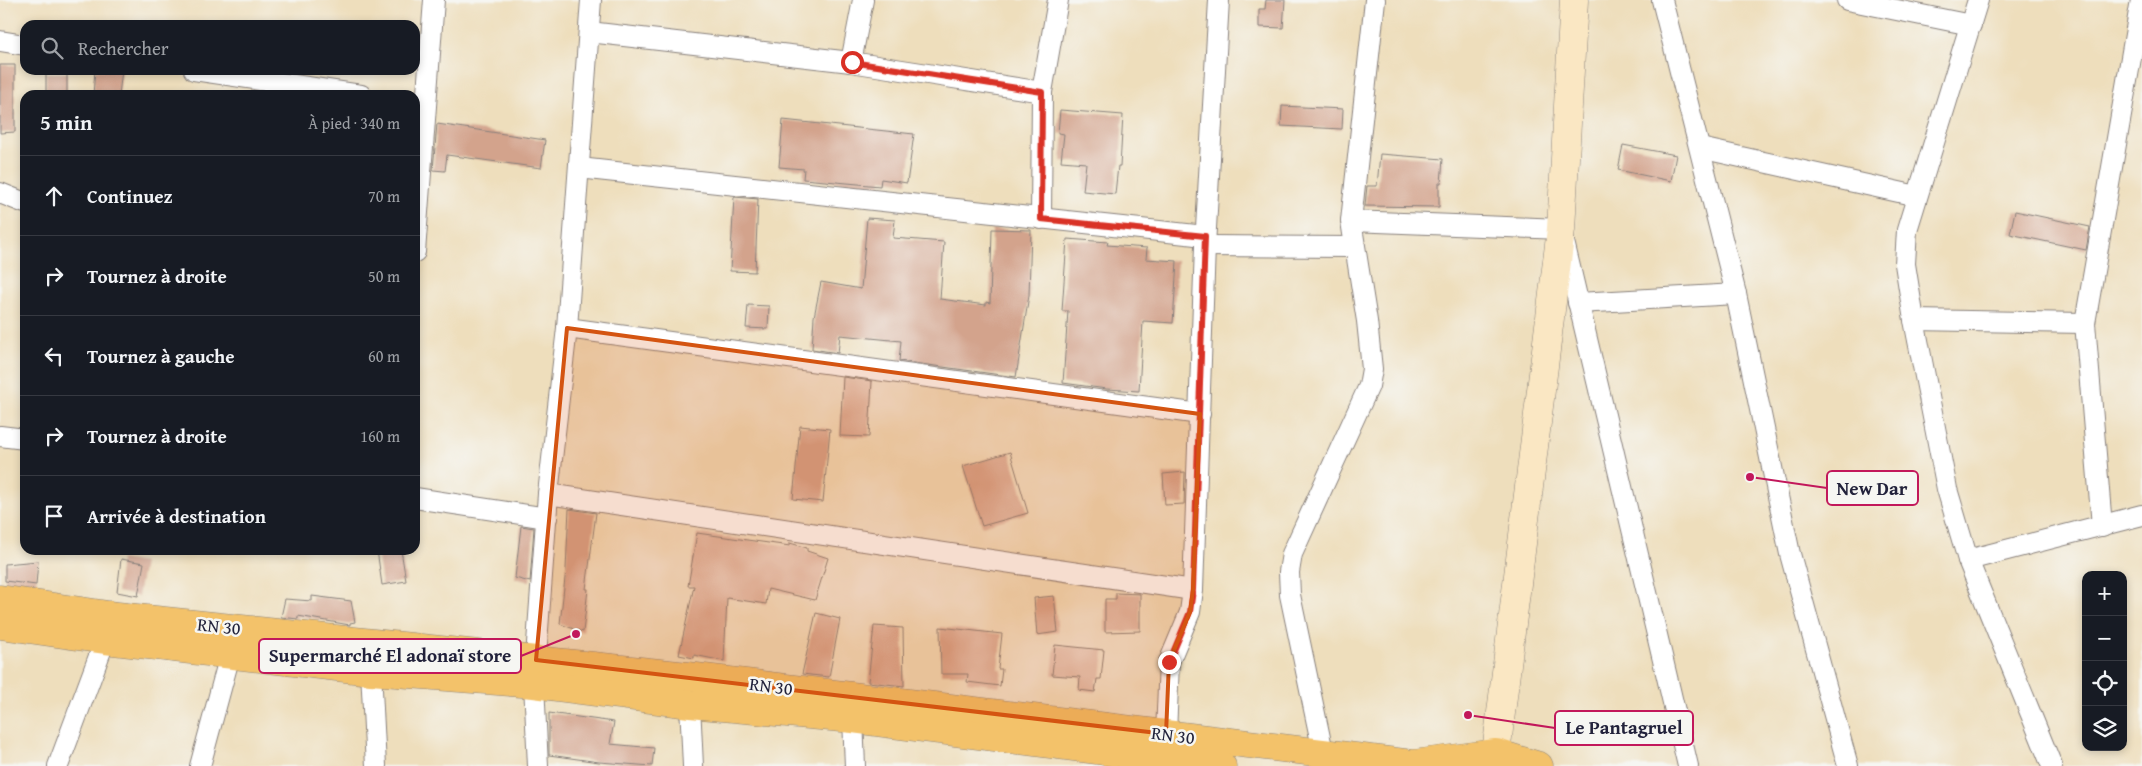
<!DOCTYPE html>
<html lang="fr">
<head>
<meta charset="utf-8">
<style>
  body { margin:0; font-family:"Gentium Book Plus",serif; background:#242831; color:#f1f3f6 }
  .controls { position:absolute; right:15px; bottom:15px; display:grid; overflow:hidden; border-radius:10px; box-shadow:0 2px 8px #0003 }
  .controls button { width:45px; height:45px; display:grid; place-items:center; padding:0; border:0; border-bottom:1px solid #363941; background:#171b24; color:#f1f3f6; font:25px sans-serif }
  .stop { position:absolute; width:15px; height:15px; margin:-11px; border:4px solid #d93025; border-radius:50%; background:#fff }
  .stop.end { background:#d93025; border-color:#fff; box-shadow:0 1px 5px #0008 }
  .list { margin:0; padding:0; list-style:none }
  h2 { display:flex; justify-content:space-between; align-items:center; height:65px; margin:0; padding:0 20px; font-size:21px }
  h2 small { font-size:16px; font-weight:400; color:#9ea1a6 }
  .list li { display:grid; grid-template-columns:32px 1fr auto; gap:15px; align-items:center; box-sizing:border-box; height:80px; padding:0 20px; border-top:1px solid #363941 }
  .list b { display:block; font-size:19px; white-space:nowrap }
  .list em { font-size:16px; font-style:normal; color:#9ea1a6 }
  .icon { flex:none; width:28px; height:28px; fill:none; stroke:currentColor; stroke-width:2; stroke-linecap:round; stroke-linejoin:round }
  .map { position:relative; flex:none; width:2142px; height:766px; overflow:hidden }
  .search { position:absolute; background:#171b24; box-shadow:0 2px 8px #0003; left:20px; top:20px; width:400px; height:55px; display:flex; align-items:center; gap:12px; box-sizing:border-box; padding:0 18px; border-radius:15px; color:#9ea1a6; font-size:19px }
  .panel { position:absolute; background:#171b24; box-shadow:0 2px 8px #0003; left:20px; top:90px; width:400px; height:465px; border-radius:15px }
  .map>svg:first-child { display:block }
</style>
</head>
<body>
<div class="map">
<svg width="2142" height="766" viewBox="0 0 2142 766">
  <rect width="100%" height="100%" fill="#f6f6f2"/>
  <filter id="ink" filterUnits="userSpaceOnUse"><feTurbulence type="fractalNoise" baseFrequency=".02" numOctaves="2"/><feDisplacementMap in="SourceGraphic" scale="10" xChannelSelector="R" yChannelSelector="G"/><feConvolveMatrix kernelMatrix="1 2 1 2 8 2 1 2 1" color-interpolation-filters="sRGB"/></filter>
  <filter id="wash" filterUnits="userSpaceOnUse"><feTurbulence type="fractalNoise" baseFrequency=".0096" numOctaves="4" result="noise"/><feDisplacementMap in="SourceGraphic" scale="20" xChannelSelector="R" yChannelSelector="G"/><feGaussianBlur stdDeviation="1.12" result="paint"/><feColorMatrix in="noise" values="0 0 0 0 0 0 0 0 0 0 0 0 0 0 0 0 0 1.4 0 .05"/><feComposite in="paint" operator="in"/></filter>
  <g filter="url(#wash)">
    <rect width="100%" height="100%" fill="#eedebc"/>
    <g id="blocks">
      <!-- building -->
      <g fill="#d3a38c">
        <polygon points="1266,0 1285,0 1283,28 1259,27 1259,9 1265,9"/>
        <polygon points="0,65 15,65 15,132 0,133"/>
        <polygon points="95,70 122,70 119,95 93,95"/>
        <rect x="46" y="73" width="21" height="22"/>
        <polygon points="1282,106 1343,109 1342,129 1281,126"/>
        <polygon points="1060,110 1123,115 1120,166 1118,166 1115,194 1083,191 1086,163 1061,161 1064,134 1058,133"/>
        <polygon points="783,120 914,134 907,183 881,179 880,186 803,179 804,169 779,167"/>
        <polygon points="437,124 545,140 541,168 447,155 445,171 433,170"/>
        <polygon points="1623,145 1676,155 1671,181 1618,170"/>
        <polygon points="1380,154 1443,159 1441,183 1439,183 1439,207 1365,206 1367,186 1377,186"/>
        <polygon points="734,197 758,199 755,272 730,271"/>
        <polygon points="2015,211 2090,227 2086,250 2010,234"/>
        <polygon points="867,218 895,220 893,238 944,242 940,299 986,305 986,302 990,303 992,229 1031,230 1029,295 1016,377 899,361 901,341 840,335 838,353 812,349 814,317 821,282 861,289"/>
        <polygon points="1067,239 1108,242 1107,245 1147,248 1146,259 1177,261 1173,323 1143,321 1139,391 1107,389 1063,383 1068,311 1062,311"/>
        <polygon points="748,305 769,306 768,329 746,328"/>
        <polygon points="843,377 872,381 869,437 840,436"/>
        <polygon points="800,426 830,429 823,502 793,499"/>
        <polygon points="1010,452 1028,513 982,526 963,466"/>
        <polygon points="1185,472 1184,504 1165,505 1163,474"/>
        <polygon points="569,509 596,513 586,589 588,589 583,632 560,624 566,569"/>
        <polygon points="521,526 534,528 530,582 515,578"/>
        <polygon points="697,533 790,546 790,543 807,548 807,551 828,558 815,600 768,589 766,604 727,598 724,661 694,655 694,658 679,655 694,586 688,586"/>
        <polygon points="377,550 401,550 406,581 382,585"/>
        <polygon points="121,559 144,563 138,596 117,592"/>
        <polygon points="38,561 36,585 5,581 5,564"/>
        <polygon points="1116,593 1140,594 1140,631 1105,632 1105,599 1116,599"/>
        <polygon points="312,596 351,601 355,622 350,623 350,625 298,616 298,619 281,617 285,599 312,601"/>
        <polygon points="1054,596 1058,632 1037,635 1034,598"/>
        <polygon points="816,613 840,619 829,677 802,674"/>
        <polygon points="874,626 903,628 904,686 868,682"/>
        <polygon points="940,627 1002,634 998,669 1002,669 1000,686 967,682 968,674 941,674"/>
        <polygon points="1055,645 1104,650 1101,679 1097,679 1095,692 1079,690 1080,677 1052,675"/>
        <polygon points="549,713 614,722 610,744 654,748 652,766 599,762 549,755"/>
      </g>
    </g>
  </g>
  <g filter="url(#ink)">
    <use href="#blocks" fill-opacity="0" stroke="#88807c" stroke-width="1"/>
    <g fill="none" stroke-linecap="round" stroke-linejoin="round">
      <!-- street casing -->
      <g stroke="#88807c" stroke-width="22">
        <g id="street">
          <polyline points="1662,0 1736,294 1790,554 1848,766"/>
          <polyline points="1847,0 1971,25"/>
          <polyline points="1978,0 1907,230 1905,264 1914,320 1947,489 1968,560 2052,766"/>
          <polyline points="589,32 851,62 1042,92"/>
          <polyline points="0,41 25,45"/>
          <polyline points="851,62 863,0"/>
          <polyline points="194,70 361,95"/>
          <polyline points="1700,148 1917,196"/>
          <polyline points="579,168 1205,236"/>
          <polyline points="0,193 25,203"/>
          <polyline points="1041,219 1042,92 1058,0"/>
          <polyline points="1351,221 1561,229 1688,766"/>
          <polyline points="1205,246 1354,247"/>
          <polyline points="415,252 434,0"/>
          <polyline points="1578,303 1736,294"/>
          <polyline points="1914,320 2085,323"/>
          <polyline points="567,328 1200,414"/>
          <polyline points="0,436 25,439"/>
          <polyline points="548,494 1193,590"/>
          <polyline points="415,498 547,518"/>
          <polyline points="2102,526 2085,323 2141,0"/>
          <polyline points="1968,560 2142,515"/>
          <polyline points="371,671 376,766"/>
          <polyline points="690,704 693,766"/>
          <polyline points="853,719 855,766"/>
          <polyline points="1166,734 1169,662 1190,612 1193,590 1205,246 1219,0"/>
          <polyline points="1323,752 1290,595 1289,572 1292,554 1369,386 1372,369 1367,321 1351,221 1375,0"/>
          <polyline points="58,766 105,640"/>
          <polyline points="200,766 230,655"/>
          <polyline points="538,766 534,684 548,494 567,328 591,0"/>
        </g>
      </g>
      <!-- secondary casing -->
      <g stroke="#88807c" stroke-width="29">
        <polyline id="secondary" points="1510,766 1496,753 1561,229 1574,0"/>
      </g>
      <!-- primary casing -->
      <g stroke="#88807c" stroke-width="29">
        <g id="primary">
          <polyline points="0,599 108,615 688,676 1413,764 1496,753 1539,766"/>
          <polyline points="0,625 105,640 371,671 534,684 690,704 853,719 1222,766"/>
        </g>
      </g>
      <!-- street -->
      <use href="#street" stroke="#fff" stroke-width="20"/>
      <!-- secondary -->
      <use href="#secondary" stroke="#fae7c3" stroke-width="28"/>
      <!-- primary -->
      <use href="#primary" stroke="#f3c26a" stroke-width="28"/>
    </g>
  </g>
  <g fill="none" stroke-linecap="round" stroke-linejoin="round" filter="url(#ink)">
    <!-- route -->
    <polyline stroke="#d93025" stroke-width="6" points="852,62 1042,92 1041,219 1205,236 1193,590 1190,612 1169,662"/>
  </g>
  <!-- marked area -->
  <path fill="#d45411" fill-opacity="0.2" stroke="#d45411" stroke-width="4" stroke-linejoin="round" d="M567,328L1200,414L1193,590L1190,612L1169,662L1166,734L536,660Z"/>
  <g text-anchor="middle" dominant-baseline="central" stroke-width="5" stroke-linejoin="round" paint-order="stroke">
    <!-- street labels -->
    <g font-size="18" fill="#22223b" stroke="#f6f6f2">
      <text transform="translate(219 626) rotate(6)">RN 30</text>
      <text transform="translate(771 686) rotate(7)">RN 30</text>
      <text transform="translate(1173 735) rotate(7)">RN 30</text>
    </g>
  </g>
  <!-- callouts -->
  <path fill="none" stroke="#c2185b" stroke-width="2" d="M1750 477L1827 488M576 634L521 656M1468 715L1555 728"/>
  <g fill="#c2185b" stroke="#f6f6f2" stroke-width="2">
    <circle cx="1750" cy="477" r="5"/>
    <circle cx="576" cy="634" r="5"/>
    <circle cx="1468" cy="715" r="5"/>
  </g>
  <g fill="#f6f6f2" stroke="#c2185b" stroke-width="2">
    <rect x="1827" y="471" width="91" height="34" rx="5"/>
    <rect x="259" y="639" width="262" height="34" rx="5"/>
    <rect x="1555" y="711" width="138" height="34" rx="5"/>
  </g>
  <g font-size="19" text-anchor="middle" font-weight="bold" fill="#22223b">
    <text x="1872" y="495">New Dar</text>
    <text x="390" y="662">Supermarché El adonaï store</text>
    <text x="1624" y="734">Le Pantagruel</text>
  </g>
</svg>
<div class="controls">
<button>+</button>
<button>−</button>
<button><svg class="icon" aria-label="locate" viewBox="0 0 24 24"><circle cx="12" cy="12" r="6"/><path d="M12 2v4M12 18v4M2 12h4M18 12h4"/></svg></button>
<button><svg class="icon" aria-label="layers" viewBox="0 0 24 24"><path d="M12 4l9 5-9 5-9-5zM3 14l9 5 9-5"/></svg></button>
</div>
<div class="stop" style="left:852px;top:62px"></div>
<div class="stop end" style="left:1169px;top:662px"></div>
<div class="search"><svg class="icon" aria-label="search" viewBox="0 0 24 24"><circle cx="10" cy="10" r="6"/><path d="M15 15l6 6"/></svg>Rechercher</div>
<section class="panel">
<h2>5 min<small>À pied · 340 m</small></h2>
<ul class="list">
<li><svg class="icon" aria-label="ahead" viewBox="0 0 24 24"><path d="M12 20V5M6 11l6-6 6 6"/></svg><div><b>Continuez</b></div><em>70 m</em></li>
<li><svg class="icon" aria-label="right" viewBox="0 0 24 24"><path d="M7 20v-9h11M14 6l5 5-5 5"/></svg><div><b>Tournez à droite</b></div><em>50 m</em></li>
<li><svg class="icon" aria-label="left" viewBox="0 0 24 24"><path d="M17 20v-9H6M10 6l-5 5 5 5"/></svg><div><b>Tournez à gauche</b></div><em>60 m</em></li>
<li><svg class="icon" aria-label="right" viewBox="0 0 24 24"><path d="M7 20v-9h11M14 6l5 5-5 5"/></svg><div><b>Tournez à droite</b></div><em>160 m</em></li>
<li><svg class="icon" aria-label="arrive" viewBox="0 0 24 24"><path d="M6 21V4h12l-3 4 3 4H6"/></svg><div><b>Arrivée à destination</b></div></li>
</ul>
</section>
</div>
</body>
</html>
